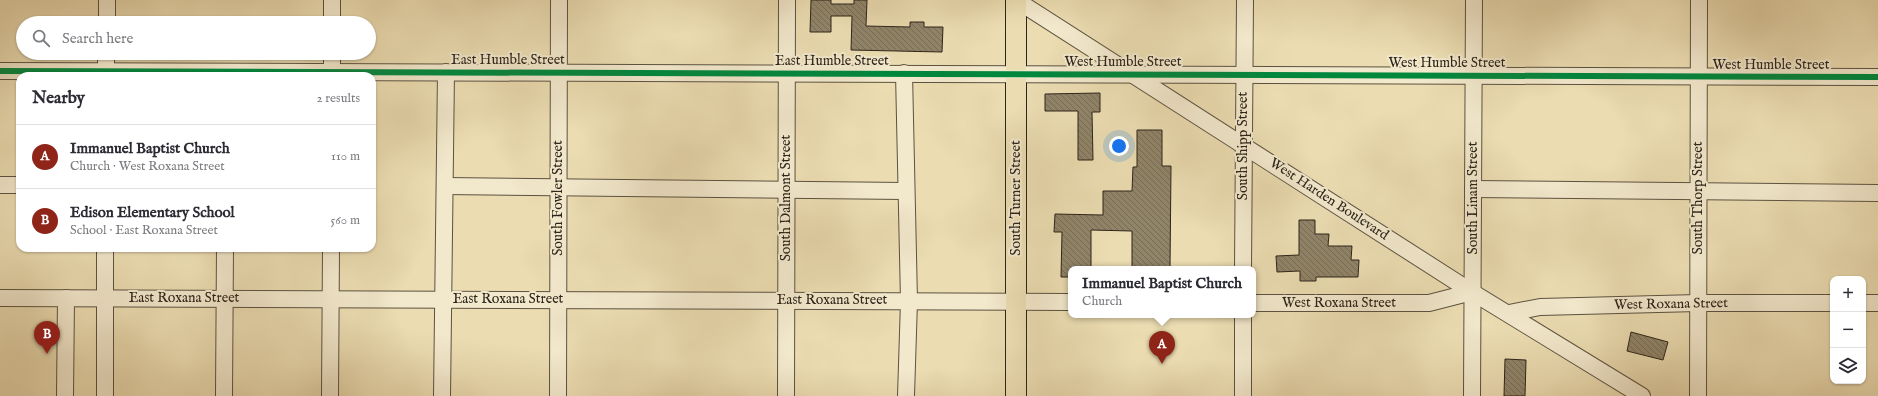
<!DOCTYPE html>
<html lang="en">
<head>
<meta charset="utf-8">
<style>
  body { margin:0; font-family:"IM FELL English",serif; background:#f7f7f7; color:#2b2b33 }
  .controls { position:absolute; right:12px; bottom:12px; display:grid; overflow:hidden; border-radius:8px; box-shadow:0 1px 3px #0004 }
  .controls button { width:36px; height:36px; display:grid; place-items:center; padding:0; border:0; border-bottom:1px solid #e1e1e2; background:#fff; color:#2b2b33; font:20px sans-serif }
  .you { position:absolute; left:1119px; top:146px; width:14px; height:14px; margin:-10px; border:3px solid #fff; border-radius:50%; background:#1a73e8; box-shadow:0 0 0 6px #1a73e833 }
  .badge { display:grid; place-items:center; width:26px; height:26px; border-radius:50%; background:#8f2418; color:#fff; font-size:13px; font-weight:700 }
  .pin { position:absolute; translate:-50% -33px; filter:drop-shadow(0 1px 2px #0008) }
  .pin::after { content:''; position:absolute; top:21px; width:14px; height:12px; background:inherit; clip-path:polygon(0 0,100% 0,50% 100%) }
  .popup { position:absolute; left:1068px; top:266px; width:188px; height:52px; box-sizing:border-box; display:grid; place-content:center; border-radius:8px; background:#fff; filter:drop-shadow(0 1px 3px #0005); font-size:13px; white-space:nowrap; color:#7c7c81 }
  .popup b { font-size:15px; color:#2b2b33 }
  .popup::after { content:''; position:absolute; left:50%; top:100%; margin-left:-8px; border:8px solid transparent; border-top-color:#fff }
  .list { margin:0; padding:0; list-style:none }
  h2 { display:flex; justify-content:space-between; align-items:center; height:52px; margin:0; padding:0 16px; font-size:17px }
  h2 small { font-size:13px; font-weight:400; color:#7c7c81 }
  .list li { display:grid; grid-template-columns:26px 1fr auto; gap:12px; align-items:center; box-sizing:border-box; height:64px; padding:0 16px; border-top:1px solid #e1e1e2 }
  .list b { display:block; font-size:15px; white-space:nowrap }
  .list p { margin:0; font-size:13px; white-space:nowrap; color:#7c7c81 }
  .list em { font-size:13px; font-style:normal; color:#7c7c81 }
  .icon { flex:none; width:22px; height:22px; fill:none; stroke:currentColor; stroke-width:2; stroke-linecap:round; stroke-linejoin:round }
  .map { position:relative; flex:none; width:1878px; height:396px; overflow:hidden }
  .search { position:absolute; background:#fff; box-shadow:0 1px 3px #0004; left:16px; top:16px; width:360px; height:44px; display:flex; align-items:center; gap:10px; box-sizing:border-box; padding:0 14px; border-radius:22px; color:#7c7c81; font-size:15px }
  .panel { position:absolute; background:#fff; box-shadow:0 1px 3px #0004; left:16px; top:72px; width:360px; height:180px; border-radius:12px }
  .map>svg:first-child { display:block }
</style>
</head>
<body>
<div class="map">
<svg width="1878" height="396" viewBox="0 0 1878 396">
  <defs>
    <pattern id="building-back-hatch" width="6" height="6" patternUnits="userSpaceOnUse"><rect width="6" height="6" fill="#908469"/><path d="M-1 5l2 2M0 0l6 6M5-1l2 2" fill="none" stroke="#766c56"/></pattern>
  </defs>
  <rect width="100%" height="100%" fill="#ebdcb1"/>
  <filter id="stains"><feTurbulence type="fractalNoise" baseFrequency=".005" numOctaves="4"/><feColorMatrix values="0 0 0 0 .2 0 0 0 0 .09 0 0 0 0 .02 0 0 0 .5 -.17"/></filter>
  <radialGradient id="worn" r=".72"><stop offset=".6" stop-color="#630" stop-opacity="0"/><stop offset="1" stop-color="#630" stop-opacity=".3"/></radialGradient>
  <!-- building -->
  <g fill="url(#building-back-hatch)" stroke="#2d241a">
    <polygon points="811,0 831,0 831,4 854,4 854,0 867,0 866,26 910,27 910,22 924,22 924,27 943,27 942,52 851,50 852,16 831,16 831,32 810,32"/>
    <polygon points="1100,93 1100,112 1092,112 1093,160 1078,160 1078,111 1045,111 1045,94"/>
    <polygon points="1137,130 1162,130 1162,166 1171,166 1170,269 1132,269 1132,231 1091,230 1091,269 1071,269 1071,277 1061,277 1062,232 1054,232 1055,214 1103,215 1103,191 1132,191 1133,167 1137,167"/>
    <polygon points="1299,220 1315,220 1315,234 1329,234 1328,246 1352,246 1351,260 1359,260 1358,277 1316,277 1316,281 1300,281 1300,271 1277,272 1276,256 1299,255"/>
    <polygon points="1631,332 1668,342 1663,360 1627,351"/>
    <polygon points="1505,359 1526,360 1525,396 1504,396"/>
  </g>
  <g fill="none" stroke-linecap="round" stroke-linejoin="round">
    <!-- minor casing -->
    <g stroke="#5c5240" stroke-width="18">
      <g id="minor">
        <polyline points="1016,0 1472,292 1642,396"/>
        <polyline points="107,23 107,0"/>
        <polyline points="332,23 332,0"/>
        <polyline points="0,71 1878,77"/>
        <polyline points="904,73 909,301 906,396"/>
        <polyline points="106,76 106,53"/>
        <polyline points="332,76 332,53"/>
        <polyline points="0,185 20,185"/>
        <polyline points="445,186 906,191"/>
        <polyline points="1473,189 1878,193"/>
        <polyline points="1243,269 1245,0"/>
        <polyline points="0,298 1071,302"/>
        <polyline points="1253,303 1429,303 1472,292"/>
        <polyline points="1863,303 1878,303"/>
        <polyline points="1509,313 1540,307 1698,303 1833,303"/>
        <polyline points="65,396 66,298"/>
        <polyline points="105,396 105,248"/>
        <polyline points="224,396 225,248"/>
        <polyline points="330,396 331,248"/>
        <polyline points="442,396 446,72"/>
        <polyline points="558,396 559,0"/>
        <polyline points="786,396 787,0"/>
        <polyline points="1243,396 1243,315"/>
        <polyline points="1472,396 1474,0"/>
        <polyline points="1698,396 1699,0"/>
      </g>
    </g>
    <!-- major casing -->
    <g stroke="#2d241a" stroke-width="22">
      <polyline id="major" points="1016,396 1016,0"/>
    </g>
    <!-- minor -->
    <use href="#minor" stroke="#f2e8cc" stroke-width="16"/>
    <!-- major -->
    <use href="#major" stroke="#ebdcb1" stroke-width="20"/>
    <!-- cycleway casing -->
    <g stroke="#f2e8cc" stroke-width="8">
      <polyline id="cycleway" points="0,71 1878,77"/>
    </g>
    <!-- cycleway -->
    <use href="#cycleway" stroke="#00873e" stroke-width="6"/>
  </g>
  <g text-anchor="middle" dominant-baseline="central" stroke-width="4" stroke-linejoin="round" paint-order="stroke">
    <!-- street labels -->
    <g font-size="14" fill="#2d241a" stroke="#f2e8cc">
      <text x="508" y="60">East Humble Street</text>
      <text x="832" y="61">East Humble Street</text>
      <text x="1123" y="62">West Humble Street</text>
      <text x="1447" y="63">West Humble Street</text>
      <text x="1771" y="65">West Humble Street</text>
      <text transform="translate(1243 146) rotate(-90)">South Shipp Street</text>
      <text transform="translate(558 198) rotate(-90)">South Fowler Street</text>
      <text transform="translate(786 198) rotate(-90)">South Dalmont Street</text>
      <text transform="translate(1016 198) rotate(-90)">South Turner Street</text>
      <text transform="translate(1473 198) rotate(-90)">South Linam Street</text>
      <text transform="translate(1698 198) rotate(-90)">South Thorp Street</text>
      <text transform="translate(1329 199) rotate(33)">West Harden Boulevard</text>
      <text x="184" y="298">East Roxana Street</text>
      <text x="508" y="299">East Roxana Street</text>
      <text x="832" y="300">East Roxana Street</text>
      <text x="1339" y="303">West Roxana Street</text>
      <text transform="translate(1671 304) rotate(-1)">West Roxana Street</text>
    </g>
  </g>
  <rect width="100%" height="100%" filter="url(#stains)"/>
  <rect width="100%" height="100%" fill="url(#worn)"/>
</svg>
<div class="controls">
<button>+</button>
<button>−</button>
<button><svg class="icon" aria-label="layers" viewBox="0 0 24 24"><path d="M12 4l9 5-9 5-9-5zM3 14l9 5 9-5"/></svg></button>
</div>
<div class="you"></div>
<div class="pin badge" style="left:1162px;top:364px">A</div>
<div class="popup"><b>Immanuel Baptist Church</b>Church</div>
<div class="pin badge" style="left:47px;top:354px">B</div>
<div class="search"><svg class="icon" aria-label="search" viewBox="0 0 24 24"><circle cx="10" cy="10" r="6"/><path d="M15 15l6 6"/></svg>Search here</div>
<section class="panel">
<h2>Nearby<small>2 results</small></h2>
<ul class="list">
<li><span class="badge">A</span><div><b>Immanuel Baptist Church</b><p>Church · West Roxana Street</p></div><em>110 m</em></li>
<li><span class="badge">B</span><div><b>Edison Elementary School</b><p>School · East Roxana Street</p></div><em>560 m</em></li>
</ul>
</section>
</div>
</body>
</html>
